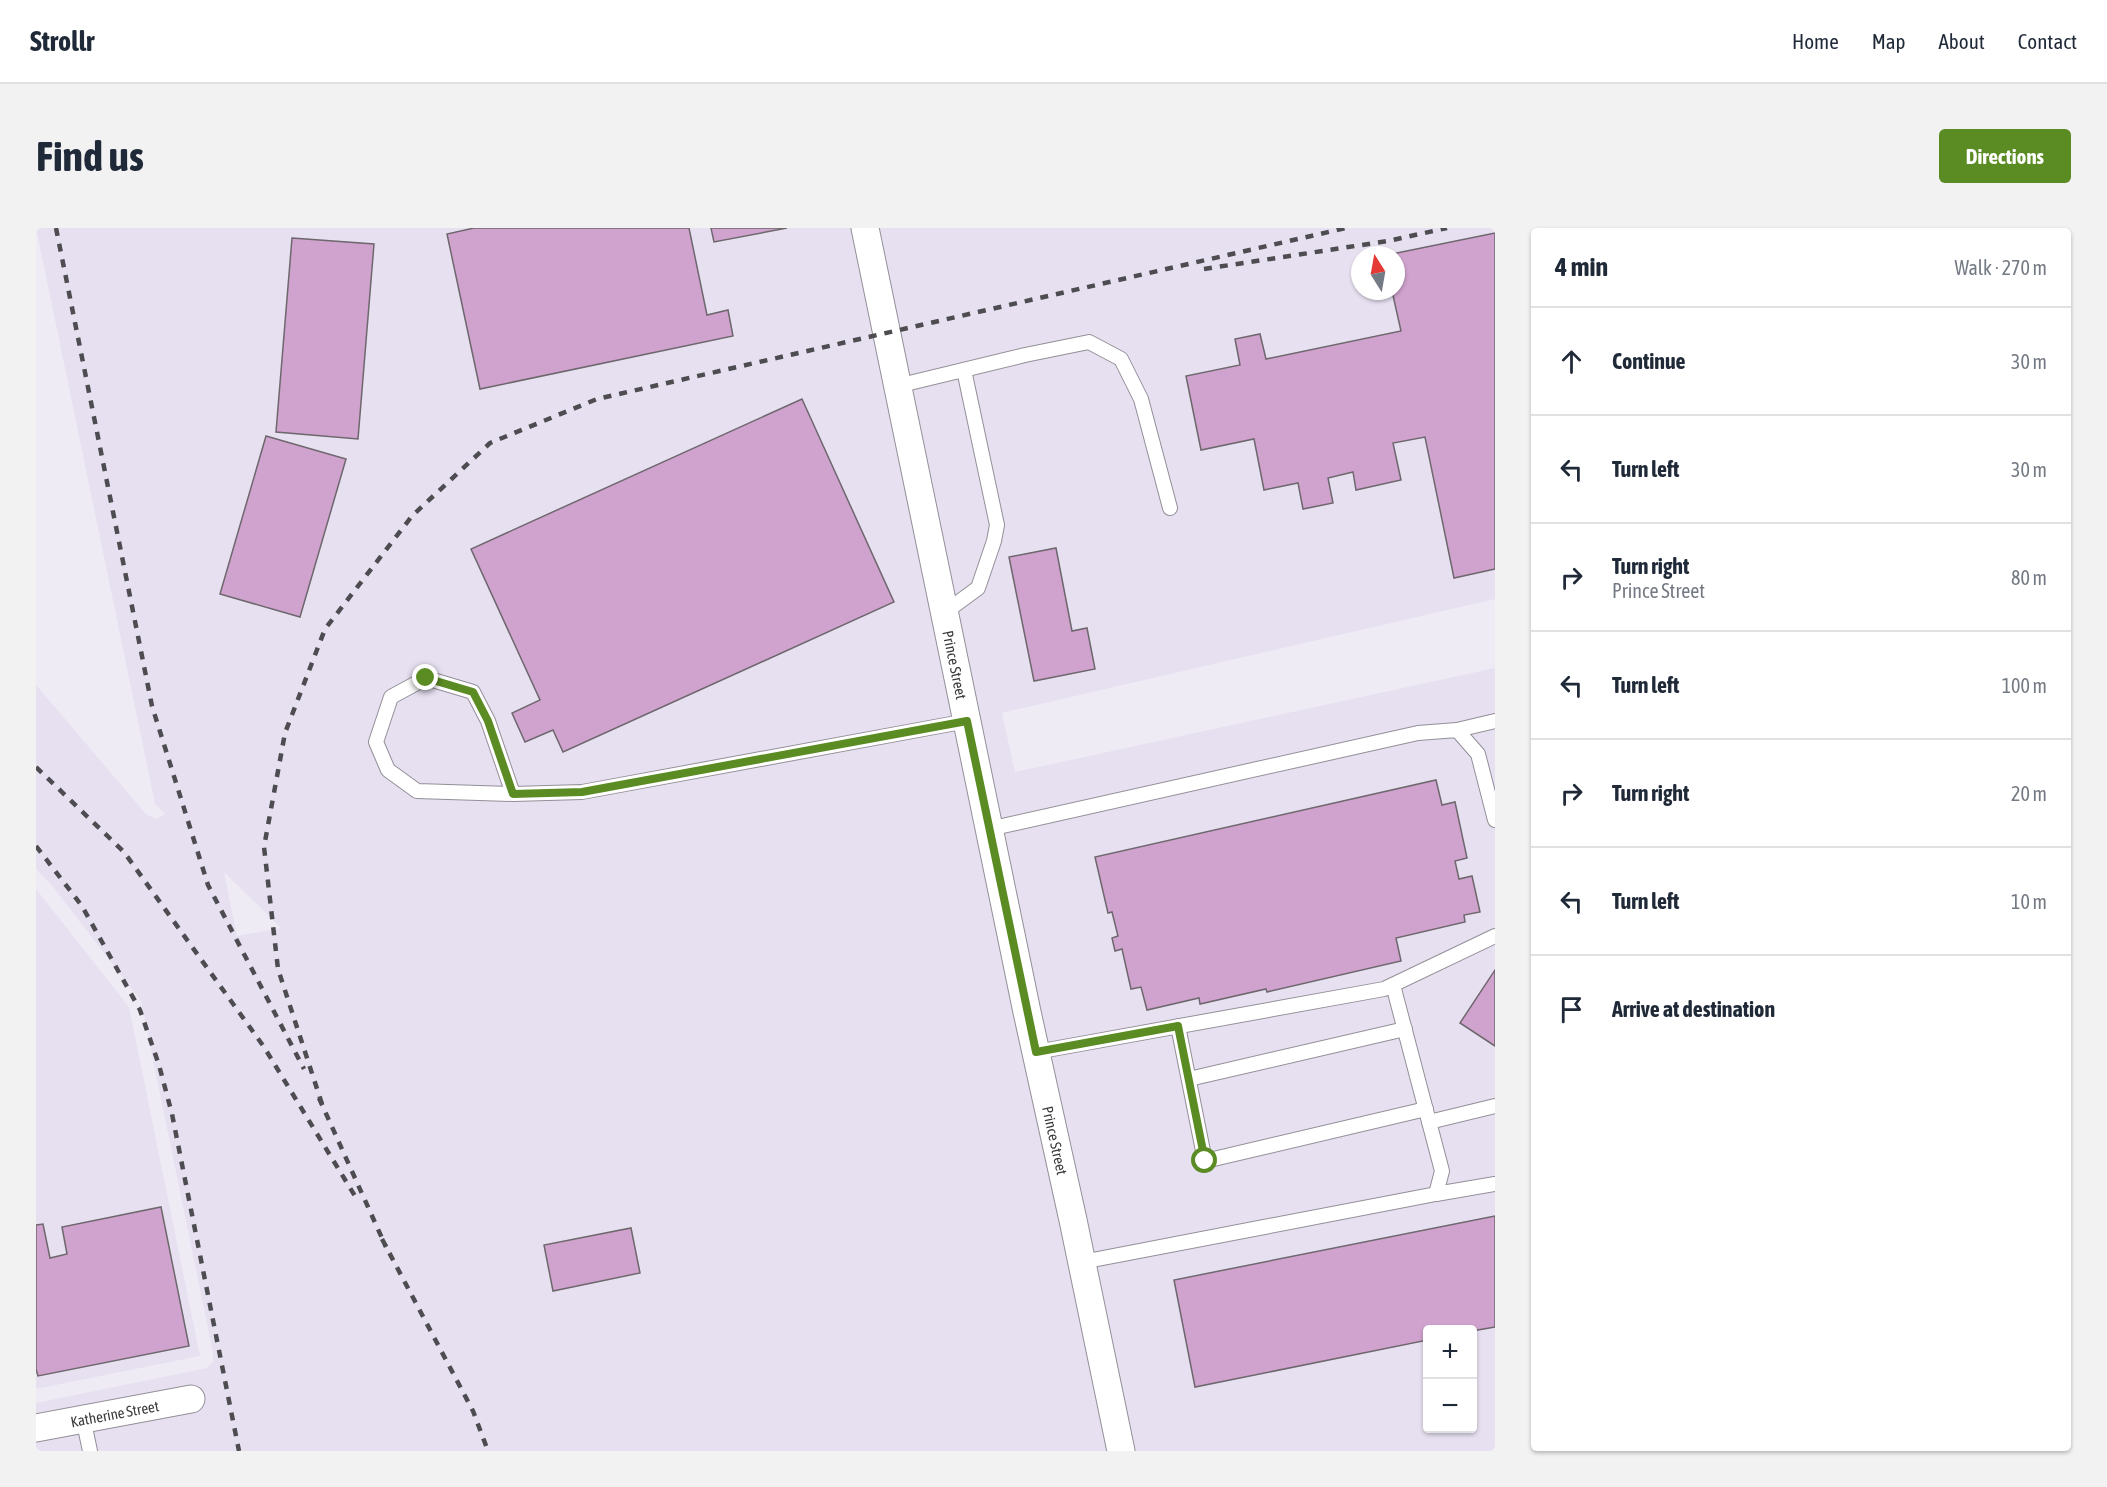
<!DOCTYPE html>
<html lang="en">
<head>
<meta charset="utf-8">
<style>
  body { margin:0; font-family:"Asap Condensed",sans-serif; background:#f2f2f3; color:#1f2937 }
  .controls { position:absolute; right:18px; bottom:18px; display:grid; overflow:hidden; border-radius:6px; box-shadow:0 2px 4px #0004 }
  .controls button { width:54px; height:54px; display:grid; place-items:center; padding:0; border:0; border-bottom:2px solid #e0e1e3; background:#fff; color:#1f2937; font:30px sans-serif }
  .compass { position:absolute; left:1315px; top:18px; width:54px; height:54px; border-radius:50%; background:#fff; box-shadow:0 2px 4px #0004; rotate:349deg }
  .stop { position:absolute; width:18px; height:18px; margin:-14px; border:4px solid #5b8c23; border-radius:50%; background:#fff }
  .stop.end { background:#5b8c23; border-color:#fff; box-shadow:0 2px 6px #0008 }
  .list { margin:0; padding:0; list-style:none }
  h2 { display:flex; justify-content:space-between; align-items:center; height:78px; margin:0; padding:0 24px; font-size:26px }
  h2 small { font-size:20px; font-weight:400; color:#747a83 }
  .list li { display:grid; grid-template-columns:39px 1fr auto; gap:18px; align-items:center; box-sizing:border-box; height:108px; padding:0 24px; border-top:2px solid #e0e1e3 }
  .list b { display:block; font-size:22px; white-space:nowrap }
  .list p { margin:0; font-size:20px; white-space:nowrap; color:#747a83 }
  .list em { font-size:20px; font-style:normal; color:#747a83 }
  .icon { flex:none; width:33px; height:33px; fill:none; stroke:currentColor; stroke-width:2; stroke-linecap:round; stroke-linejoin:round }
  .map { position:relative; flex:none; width:1459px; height:1223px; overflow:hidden; border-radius:6px }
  header { display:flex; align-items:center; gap:36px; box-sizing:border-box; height:84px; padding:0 30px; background:#fff; border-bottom:2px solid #e0e1e3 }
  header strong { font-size:28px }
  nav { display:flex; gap:33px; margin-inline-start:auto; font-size:21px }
  .intro { display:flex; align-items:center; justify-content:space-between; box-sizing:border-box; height:144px; padding:0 36px }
  h1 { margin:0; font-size:42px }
  .button { padding:15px 27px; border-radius:6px; background:#5b8c23; color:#fff; font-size:21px; font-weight:700 }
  main { display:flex; gap:36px; padding:0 36px }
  aside { flex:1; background:#fff; border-radius:6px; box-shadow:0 2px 4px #0004 }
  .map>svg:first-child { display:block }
</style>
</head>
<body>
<header>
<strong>Strollr</strong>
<nav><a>Home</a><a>Map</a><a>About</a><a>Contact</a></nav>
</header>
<div class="intro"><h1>Find us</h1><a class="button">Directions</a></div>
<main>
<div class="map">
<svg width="1459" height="1223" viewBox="0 0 1459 1223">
  <rect width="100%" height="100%" fill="#efebf5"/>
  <!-- built -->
  <g fill="#e7e0f1" fill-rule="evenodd">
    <path d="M0,0H1459V371L966,485L979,544L1459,440V1223H0V1175L171,1140L177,1134V1125L105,773L17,659L0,641V457L110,586L121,591L129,586L119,576ZM1324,27H1360V63H1324ZM188,644L245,700L201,708ZM1392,1102H1436V1200H1392Z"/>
    <polygon points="0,661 93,779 164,1128 0,1161"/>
  </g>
  <!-- building -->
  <g fill="#d0a3ce" stroke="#6e676d" stroke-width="1.5">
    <polygon points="438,0 653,0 671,87 692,82 697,108 444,161 411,6"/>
    <polygon points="675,0 751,0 678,14"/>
    <polygon points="1459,5 1459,341 1418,350 1389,209 1357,215 1365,252 1320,262 1317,244 1292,250 1297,275 1267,281 1262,255 1228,262 1218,211 1165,222 1150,148 1204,137 1199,111 1224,106 1230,131 1365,103 1356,63 1360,63 1360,27 1351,27"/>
    <polygon points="256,10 338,16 322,211 240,204"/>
    <polygon points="766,171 858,374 527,524 517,502 489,514 476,485 504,472 435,321"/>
    <polygon points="230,208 310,231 264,389 184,366"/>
    <polygon points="1020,320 1036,403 1051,400 1059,441 998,453 973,329"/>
    <polygon points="1400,552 1406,577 1419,574 1431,630 1419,633 1423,651 1436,648 1444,684 1428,687 1429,694 1360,710 1365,733 1231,764 1230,761 1164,776 1163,770 1111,782 1105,759 1095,761 1086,721 1079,723 1076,710 1082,708 1076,684 1072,685 1059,629"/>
    <polygon points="1459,742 1459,818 1424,795"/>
    <polygon points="125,979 153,1118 2,1148 0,1141 0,997 7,996 14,1030 31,1026 26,999"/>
    <polygon points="1459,988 1459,1099 1436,1103 1436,1102 1392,1102 1392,1112 1159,1159 1138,1052"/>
    <polygon points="595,1000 604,1045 517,1063 508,1017"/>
  </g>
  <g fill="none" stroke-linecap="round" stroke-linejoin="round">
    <!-- lane casing -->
    <g stroke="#938f98" stroke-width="16">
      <g id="lane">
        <polyline points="861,158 989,127 1053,114 1085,131 1105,171 1134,280"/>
        <polyline points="908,385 942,360 958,313 961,297 928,142"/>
        <polyline points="1421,502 1459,493"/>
        <polyline points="477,566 452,493 437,464 390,450 355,469 340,514 352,542 381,563 477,566 546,564 931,493"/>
        <polyline points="953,601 1382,505 1421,502 1442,526 1459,592"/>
        <polyline points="1142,798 1169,933 1390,881"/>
        <polyline points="1000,824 1348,761 1459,708"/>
        <polyline points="1153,851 1369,801"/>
        <polyline points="1393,894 1459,878"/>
        <polyline points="1400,966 1459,956"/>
        <polyline points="1046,1034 1400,966 1406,943 1357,757"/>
        <polyline points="47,1190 54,1223"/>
      </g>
    </g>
    <!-- street casing -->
    <g stroke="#938f98" stroke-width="29">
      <g id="street">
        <path id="s1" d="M829,0L991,784L1037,992L1085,1223"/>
        <path id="s2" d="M0,1200L155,1171"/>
      </g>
    </g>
    <!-- lane -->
    <use href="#lane" stroke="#fff" stroke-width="14"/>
    <!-- street -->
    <use href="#street" stroke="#fff" stroke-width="27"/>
    <!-- rail -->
    <g stroke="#4d4c50" stroke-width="4.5" stroke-dasharray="8 8" stroke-linecap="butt">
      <polyline points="20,0 116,478 172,657 268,841"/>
      <polyline points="1168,41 1352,13 1411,0"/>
      <polyline points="0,539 88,624 228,819 322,973"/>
      <polyline points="0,618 46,678 104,782 123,837 136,886 203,1223"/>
      <polyline points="283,870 350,1019"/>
      <polyline points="286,876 242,741 228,619 249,505 289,401 376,288 454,215 561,171 1310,0"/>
      <polyline points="346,1011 437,1183 452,1223"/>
    </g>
  </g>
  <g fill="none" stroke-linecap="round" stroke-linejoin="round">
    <!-- route -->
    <polyline stroke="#5b8c23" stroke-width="8" points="390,450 437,464 452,493 477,566 546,564 931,493 1000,824 1142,798 1169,933"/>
  </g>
  <g text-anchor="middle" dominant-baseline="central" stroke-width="5" stroke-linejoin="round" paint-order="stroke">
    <!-- street labels -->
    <g font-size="15" fill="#3a393c" stroke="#fcfaff">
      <text stroke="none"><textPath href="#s1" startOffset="446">Prince Street</textPath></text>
      <text stroke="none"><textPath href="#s1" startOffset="932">Prince Street</textPath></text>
      <text stroke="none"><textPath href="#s2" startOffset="80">Katherine Street</textPath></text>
    </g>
  </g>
</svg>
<div class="controls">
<button>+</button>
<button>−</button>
</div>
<svg class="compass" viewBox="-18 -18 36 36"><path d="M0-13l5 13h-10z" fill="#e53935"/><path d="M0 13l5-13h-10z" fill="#747a83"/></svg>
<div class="stop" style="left:1169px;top:933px"></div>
<div class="stop end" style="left:390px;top:450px"></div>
</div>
<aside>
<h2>4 min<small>Walk · 270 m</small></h2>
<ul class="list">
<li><svg class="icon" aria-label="ahead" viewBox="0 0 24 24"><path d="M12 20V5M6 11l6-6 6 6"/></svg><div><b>Continue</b></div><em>30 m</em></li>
<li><svg class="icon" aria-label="left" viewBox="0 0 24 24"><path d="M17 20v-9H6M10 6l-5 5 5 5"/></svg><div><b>Turn left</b></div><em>30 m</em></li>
<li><svg class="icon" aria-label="right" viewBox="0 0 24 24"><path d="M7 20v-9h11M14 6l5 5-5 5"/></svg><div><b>Turn right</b><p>Prince Street</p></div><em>80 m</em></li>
<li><svg class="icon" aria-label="left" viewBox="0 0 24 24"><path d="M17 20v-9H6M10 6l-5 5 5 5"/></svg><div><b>Turn left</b></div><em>100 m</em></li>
<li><svg class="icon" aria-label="right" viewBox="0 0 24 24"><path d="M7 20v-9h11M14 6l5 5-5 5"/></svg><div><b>Turn right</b></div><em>20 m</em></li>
<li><svg class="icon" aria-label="left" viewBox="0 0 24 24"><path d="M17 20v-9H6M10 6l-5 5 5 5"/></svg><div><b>Turn left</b></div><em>10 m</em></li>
<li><svg class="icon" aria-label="arrive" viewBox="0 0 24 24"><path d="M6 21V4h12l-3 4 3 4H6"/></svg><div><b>Arrive at destination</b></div></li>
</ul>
</aside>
</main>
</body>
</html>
